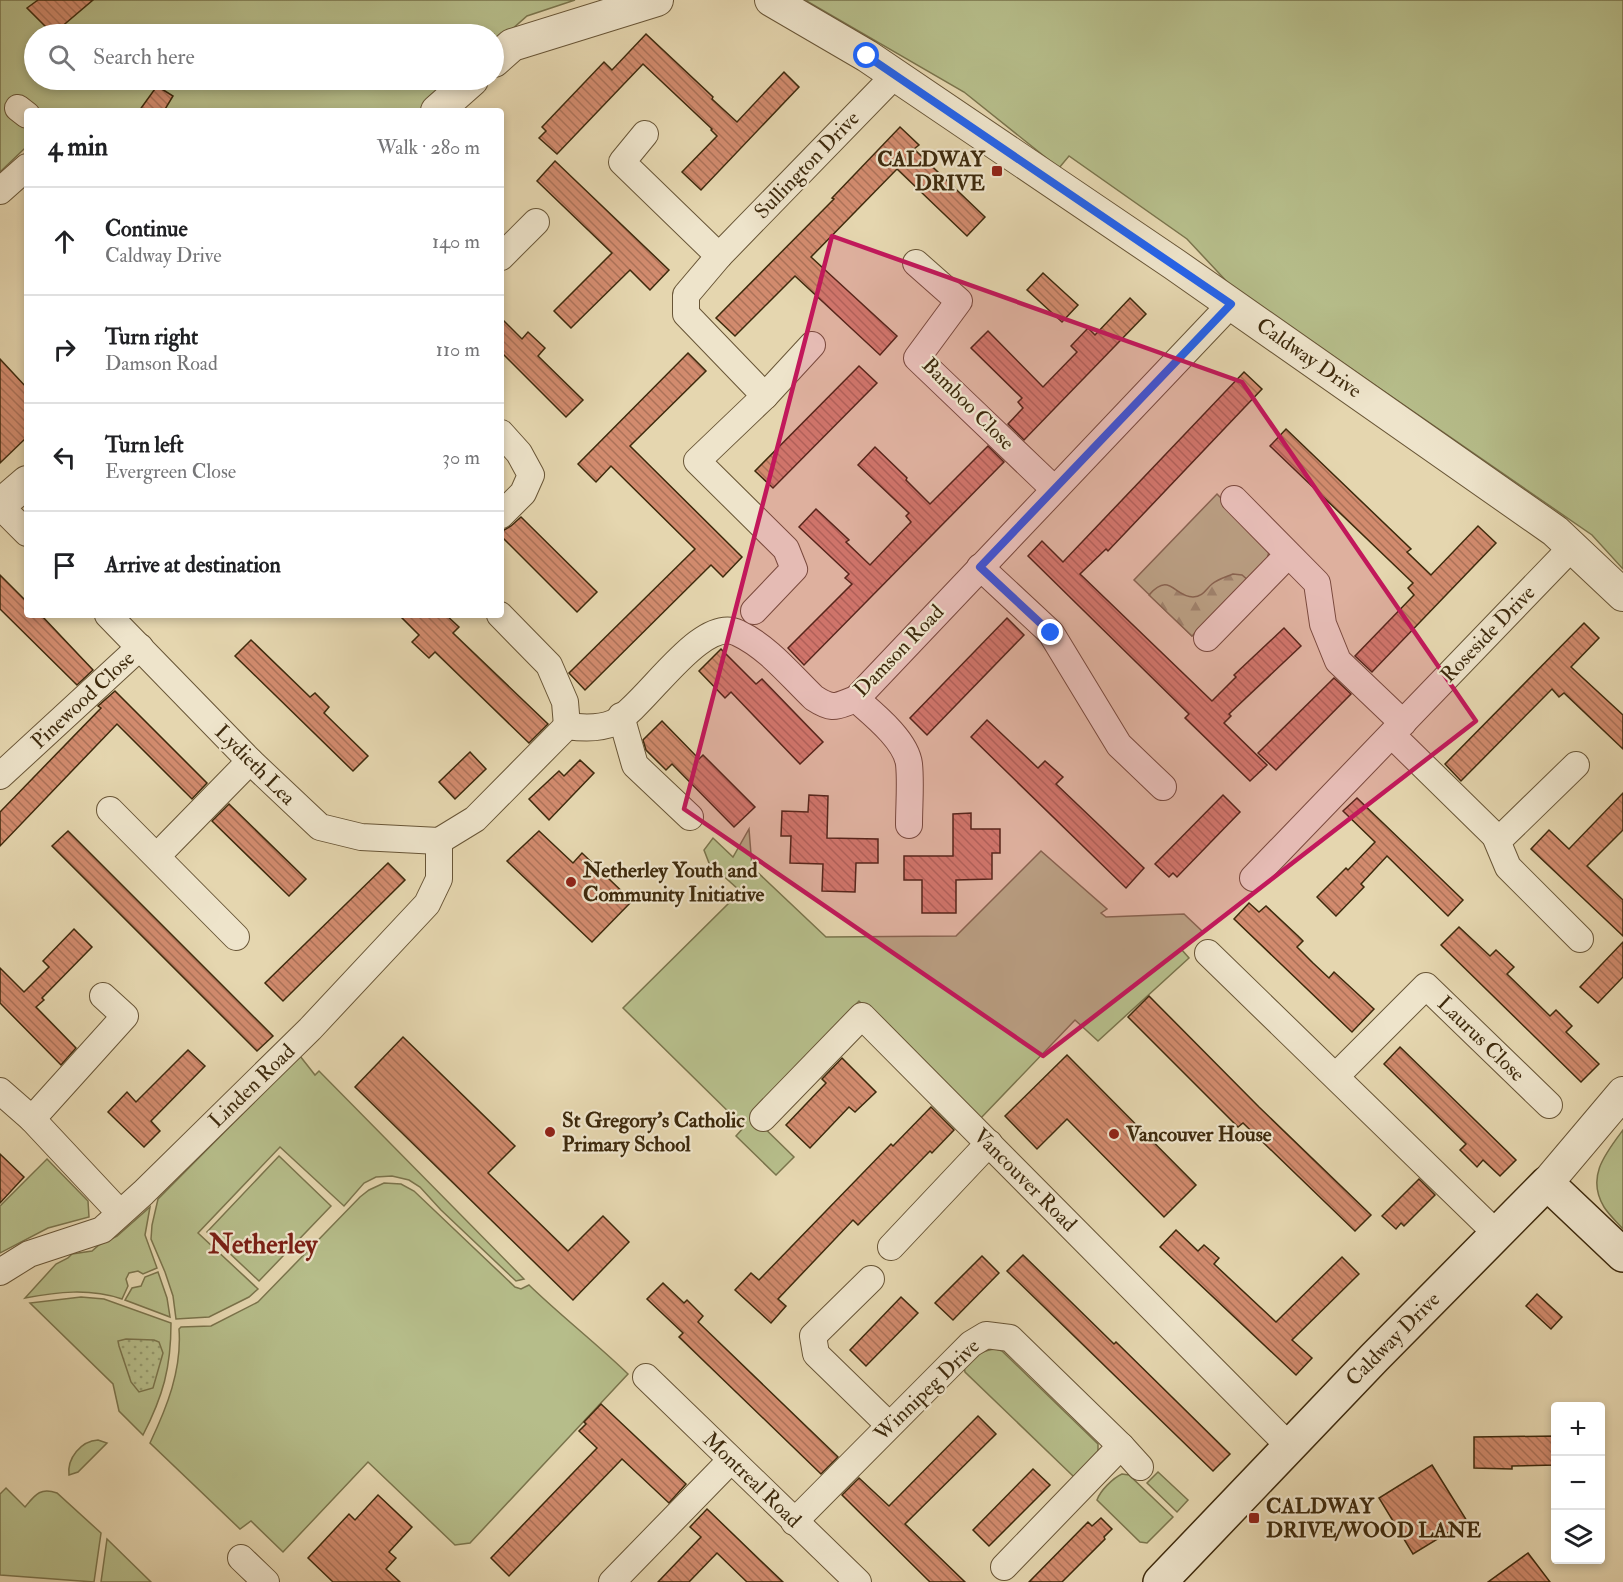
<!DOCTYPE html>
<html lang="en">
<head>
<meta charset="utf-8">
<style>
  body { margin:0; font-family:"IM FELL Double Pica",serif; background:#f6f6f6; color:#202124 }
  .controls { position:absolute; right:18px; bottom:18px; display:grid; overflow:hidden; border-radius:6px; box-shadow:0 3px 9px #0003 }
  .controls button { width:54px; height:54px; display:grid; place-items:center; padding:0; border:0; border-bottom:2px solid #e0e0e0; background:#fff; color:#202124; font:30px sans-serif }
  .stop { position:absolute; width:18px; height:18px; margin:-14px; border:4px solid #2563eb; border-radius:50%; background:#fff }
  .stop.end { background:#2563eb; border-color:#fff; box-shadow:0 2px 6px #0008 }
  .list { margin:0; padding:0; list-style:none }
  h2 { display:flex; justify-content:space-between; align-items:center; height:78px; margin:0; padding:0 24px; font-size:26px }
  h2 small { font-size:20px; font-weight:400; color:#757577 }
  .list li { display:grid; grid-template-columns:39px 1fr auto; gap:18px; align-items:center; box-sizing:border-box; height:108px; padding:0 24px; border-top:2px solid #e0e0e0 }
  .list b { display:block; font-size:22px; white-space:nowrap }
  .list p { margin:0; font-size:20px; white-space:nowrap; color:#757577 }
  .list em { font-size:20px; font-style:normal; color:#757577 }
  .icon { flex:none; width:33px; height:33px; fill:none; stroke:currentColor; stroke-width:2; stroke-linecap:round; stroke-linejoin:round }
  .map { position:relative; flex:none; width:1623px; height:1582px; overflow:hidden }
  .search { position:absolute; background:#fff; box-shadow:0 3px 9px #0003; left:24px; top:24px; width:480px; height:66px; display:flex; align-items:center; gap:15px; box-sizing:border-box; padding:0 21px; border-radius:33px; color:#757577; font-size:22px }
  .panel { position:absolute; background:#fff; box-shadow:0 3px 9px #0003; left:24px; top:108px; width:480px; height:510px; border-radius:6px }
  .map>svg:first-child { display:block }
</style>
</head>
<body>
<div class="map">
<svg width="1623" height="1582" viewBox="0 0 1623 1582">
  <defs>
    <pattern id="forest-firs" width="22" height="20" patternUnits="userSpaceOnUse" patternTransform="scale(1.5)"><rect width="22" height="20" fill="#b6bd8a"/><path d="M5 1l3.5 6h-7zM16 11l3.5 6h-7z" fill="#959a6f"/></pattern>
    <pattern id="park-dots" width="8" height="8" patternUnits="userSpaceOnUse" patternTransform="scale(1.5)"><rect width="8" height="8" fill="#b6bd8a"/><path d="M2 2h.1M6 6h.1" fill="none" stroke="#959a6f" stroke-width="1.8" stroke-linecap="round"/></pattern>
    <pattern id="building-back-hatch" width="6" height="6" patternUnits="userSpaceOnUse" patternTransform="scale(1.5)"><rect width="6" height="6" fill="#d28b6e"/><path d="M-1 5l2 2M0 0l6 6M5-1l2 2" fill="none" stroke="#ac7259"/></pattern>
  </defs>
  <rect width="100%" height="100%" fill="#e5d6af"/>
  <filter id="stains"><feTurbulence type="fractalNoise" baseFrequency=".00333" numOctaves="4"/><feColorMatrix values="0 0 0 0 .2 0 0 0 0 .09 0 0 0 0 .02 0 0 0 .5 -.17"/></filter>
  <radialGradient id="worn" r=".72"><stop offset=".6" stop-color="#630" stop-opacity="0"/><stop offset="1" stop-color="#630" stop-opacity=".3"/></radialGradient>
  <!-- grass -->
  <g fill="#b6bd8a" stroke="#7a744c" stroke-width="1.5">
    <polygon points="0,0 575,0 527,16 494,45 494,34 34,34 34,80 455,80 420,111 27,111 27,150 24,149 0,172"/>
    <polygon points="805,0 1623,0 1623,569 1592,535 1230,285 1187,239 1069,156 1059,168 964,92"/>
    <polygon points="1217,494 1266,544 1269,552 1265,566 1192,636 1134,580"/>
    <polygon points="749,829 752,867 826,937 956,936 1041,851 1107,909 1101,913 1106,917 1184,914 1203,932 1182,950 1189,958 1098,1041 1075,1020 980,1119 859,1001 752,1116 794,1157 776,1175 736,1136 744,1127 623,1008 737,895 739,890 709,863 704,850 713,838 733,857"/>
    <polygon points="300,1056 315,1075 319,1071 524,1279 516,1281 441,1210 420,1187 409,1180 392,1176 376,1177 364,1183 344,1206 280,1147 198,1233 258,1289 249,1297 209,1317 176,1319 173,1296 165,1272 151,1239 152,1225 158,1199"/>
    <path d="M1623,1130V1229C1617,1222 1609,1215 1604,1207C1586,1177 1605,1154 1623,1130Z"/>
    <polygon points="279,1156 331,1206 259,1281 207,1232"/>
    <polygon points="47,1159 88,1201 89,1217 48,1228 0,1253 0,1206"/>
    <path d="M384,1183L401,1184L414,1191L515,1287L521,1289L529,1285C561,1316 596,1343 628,1374L470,1543L455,1545L368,1462L283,1552L251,1521L240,1529L150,1443C167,1407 182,1370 179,1329L181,1327L211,1326L258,1302L360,1197L369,1190Z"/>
    <path d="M150,1207L145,1235L157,1268L143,1274L138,1271L129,1273L126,1279L128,1286L122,1299C89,1288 57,1292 25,1298L56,1264L68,1258L72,1254L92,1251L99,1245L117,1236Z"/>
    <polygon points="158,1272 167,1298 170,1317 125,1300 132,1288 141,1286 145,1277"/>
    <path d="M81,1297L104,1299L171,1323C171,1368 163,1396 143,1435L119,1411L113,1384L30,1303Z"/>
    <path d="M996,1349L1002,1351L1098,1444V1453L1077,1475L1073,1476L965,1372L964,1367C975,1357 981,1350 996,1349Z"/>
    <path d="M98,1440L107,1443L78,1472L69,1475C67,1458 81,1441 98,1440Z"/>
    <polygon points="1158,1472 1188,1500 1177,1512 1147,1483"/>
    <path d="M1122,1474L1129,1475L1173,1517L1147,1543L1140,1542L1097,1500C1100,1491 1113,1478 1122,1474Z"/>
    <path d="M6,1488L25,1507C35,1495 40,1487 57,1493L101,1533L94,1582L0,1575V1494Z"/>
    <polygon points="107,1539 151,1582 101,1582"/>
  </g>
  <!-- forest -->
  <path fill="url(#forest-firs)" stroke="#7a744c" stroke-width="1.5" d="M1233,574L1242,575L1249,581L1192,636L1149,595C1170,571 1174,597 1193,597C1203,597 1206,589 1212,584C1218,579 1226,577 1233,574Z"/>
  <!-- park -->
  <polygon fill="url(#park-dots)" stroke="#7a744c" stroke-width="1.5" points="126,1339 154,1340 159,1342 163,1353 153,1388 139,1392 131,1382 119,1346 118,1341"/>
  <!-- building -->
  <g fill="url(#building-back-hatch)" stroke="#3e2a0d" stroke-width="1.5">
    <polygon points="38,0 93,0 53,34 27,8"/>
    <polygon points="646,34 713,97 712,99 737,122 784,72 799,87 701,190 682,172 717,136 711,130 712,129 643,64 557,154 539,138 546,131 542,127 604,62 612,70"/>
    <polygon points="157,86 173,96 164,111 139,111"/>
    <polygon points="900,127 919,145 914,149 985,217 967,236 897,169 811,257 897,336 880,355 795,276 735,336 716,318 834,199 832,198"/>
    <polygon points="555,161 669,270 650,290 630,270 571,328 554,311 612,253 537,181"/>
    <polygon points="1043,273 1078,305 1062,322 1027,290"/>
    <polygon points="1130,298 1146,314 1024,440 1008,424 1023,408 1018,402 1022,398 971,348 988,331 1043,387 1077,352 1071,346 1088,328 1095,335"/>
    <polygon points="501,318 522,339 528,332 545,348 538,356 583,400 566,417 501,352"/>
    <polygon points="688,353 706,371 630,446 742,557 723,577 711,565 585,690 569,673 695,549 611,466 596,482 578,464"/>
    <polygon points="0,359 27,388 27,437 0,463"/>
    <polygon points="859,366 877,383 773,488 755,471"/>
    <polygon points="1244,372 1262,389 1108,551 1106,549 1080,574 1212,701 1236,677 1234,675 1284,628 1301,646 1229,714 1231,716 1224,723 1267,765 1250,781 1185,718 1189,714 1028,556 1042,541 1063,562"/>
    <polygon points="1286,429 1411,549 1407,552 1431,575 1478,526 1496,543 1372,672 1355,656 1414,595 1408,588 1413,583 1270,446"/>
    <polygon points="988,446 1004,462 1001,465 804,665 788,648 852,584 845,578 849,574 799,527 816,509 849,540 846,542 870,565 911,522 906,516 909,513 858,465 875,447 907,478 906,480 930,504"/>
    <polygon points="521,517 597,592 577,612 501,536 504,530 511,526"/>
    <polygon points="0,575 27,602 27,615 41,615 93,670 77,685 0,609"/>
    <polygon points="399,615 446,615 459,627 453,633 548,724 529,743 435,652 429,658 412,642 419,635"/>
    <polygon points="1007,618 1024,635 927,735 910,718"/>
    <polygon points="1584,623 1599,638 1571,667 1623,715 1623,749 1564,693 1559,697 1552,689 1461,781 1445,764"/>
    <polygon points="251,640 310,697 315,693 329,707 324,713 368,756 353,771 235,656"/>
    <polygon points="721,649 756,684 762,679 823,742 800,764 731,692 725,698 699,671"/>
    <polygon points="1334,678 1351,694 1276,770 1258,753"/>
    <polygon points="115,691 207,783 192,799 117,724 0,846 0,812 101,708 98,706"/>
    <polygon points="987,720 1038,768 1045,761 1063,777 1056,784 1144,868 1126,888 971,737"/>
    <polygon points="662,721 699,759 703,755 755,807 734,827 672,764 666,770 646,750 643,740"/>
    <polygon points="470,752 486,769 455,799 439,782"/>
    <polygon points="580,760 594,773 549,820 529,799 559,771 564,776"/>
    <polygon points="1623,793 1623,830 1587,866 1623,900 1623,936 1531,849 1549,830 1569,849"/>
    <polygon points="809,795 828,796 827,838 878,839 878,863 856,863 855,892 822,891 823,864 790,863 791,836 781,836 782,811 808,812"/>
    <polygon points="1223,795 1240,812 1177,877 1173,873 1169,877 1155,864"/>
    <polygon points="1357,798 1463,900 1448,916 1387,856 1361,884 1364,887 1336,916 1317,897 1346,868 1348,870 1375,842 1343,811"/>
    <polygon points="229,804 306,879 289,896 212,821"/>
    <polygon points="971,813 971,829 1000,829 1000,853 992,853 992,879 956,880 956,913 922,913 922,880 904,880 904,856 953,856 953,814"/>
    <polygon points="68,831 273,1036 257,1051 52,846"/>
    <polygon points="539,831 573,863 582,853 632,901 592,942 507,861"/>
    <polygon points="388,863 405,880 283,1001 265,983"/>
    <polygon points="1249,903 1259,912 1266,906 1298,936 1303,941 1297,947 1313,963 1329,978 1334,972 1374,1009 1352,1032 1234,919"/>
    <polygon points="1459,927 1490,956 1496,950 1514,967 1507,974 1550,1016 1556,1010 1572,1026 1566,1032 1599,1064 1581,1082 1441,945"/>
    <polygon points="74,929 92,947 42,998 44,1000 36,1007 76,1048 61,1065 0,1003 0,968 24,992 49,967 43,961"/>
    <polygon points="1623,942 1623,977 1598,1003 1580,987"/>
    <polygon points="1149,996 1259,1107 1371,1215 1355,1231 1243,1123 1238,1127 1128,1017"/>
    <polygon points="403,1037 515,1146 488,1173 568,1251 603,1216 629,1242 573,1300 355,1087"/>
    <polygon points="1400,1047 1516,1160 1500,1176 1483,1160 1477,1167 1460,1150 1466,1144 1384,1064"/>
    <polygon points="188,1050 205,1066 151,1121 160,1131 144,1147 108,1112 127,1092 136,1102"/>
    <polygon points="1067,1055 1196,1185 1164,1217 1067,1119 1037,1149 1005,1116"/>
    <polygon points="842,1058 876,1092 855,1112 849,1107 810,1148 786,1125 826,1083 822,1079"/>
    <polygon points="931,1107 954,1130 932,1153 930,1151 858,1225 853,1220 778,1299 786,1306 771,1323 735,1290 751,1273 759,1280 891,1144 893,1146"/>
    <polygon points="0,1154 24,1177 0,1203"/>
    <polygon points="1419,1179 1435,1195 1404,1226 1401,1223 1396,1229 1382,1216"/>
    <polygon points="1176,1230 1198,1251 1204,1245 1219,1258 1214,1264 1276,1322 1342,1257 1359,1274 1292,1340 1312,1358 1296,1375 1160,1247"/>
    <polygon points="1023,1255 1114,1344 1116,1342 1230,1454 1213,1471 1007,1271"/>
    <polygon points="982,1256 999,1273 953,1320 935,1303"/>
    <polygon points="663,1283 684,1303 687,1300 703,1316 698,1322 836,1455 838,1457 821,1474 679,1337 683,1333 647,1299"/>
    <polygon points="1537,1294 1562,1317 1551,1329 1526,1306"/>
    <polygon points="901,1297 918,1313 866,1366 850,1350"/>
    <polygon points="601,1404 686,1484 669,1503 622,1459 509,1576 491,1558 597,1448 579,1431 586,1424 584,1422"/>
    <polygon points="978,1416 996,1434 905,1524 965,1582 930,1582 842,1495 859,1478 889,1506"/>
    <polygon points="1556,1436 1556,1465 1512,1466 1512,1469 1474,1468 1474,1437"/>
    <polygon points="1432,1465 1467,1521 1413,1554 1379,1498"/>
    <polygon points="1033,1469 1050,1485 989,1546 973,1530"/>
    <polygon points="378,1495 412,1527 389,1552 396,1558 386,1569 400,1582 333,1582 308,1558 349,1514 355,1520"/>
    <polygon points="707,1509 762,1562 783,1582 747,1582 717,1553 689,1582 658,1582 701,1537 690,1527"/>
    <polygon points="1101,1518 1112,1529 1104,1537 1105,1539 1062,1582 1029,1582 1088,1522 1092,1526"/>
    <polygon points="1528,1553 1550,1582 1488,1582"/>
  </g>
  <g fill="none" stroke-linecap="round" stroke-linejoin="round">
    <!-- minor casing -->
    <g stroke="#685536" stroke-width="28">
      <g id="minor">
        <polyline points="18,108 27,115"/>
        <polyline points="645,134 622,162 719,256"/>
        <polyline points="0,191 27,167"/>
        <polyline points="501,257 536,222"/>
        <polyline points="916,263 959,301 917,358 1054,489"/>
        <polyline points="765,396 812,345"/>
        <polyline points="501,433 519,453 531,475 523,493 501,515"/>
        <polyline points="1234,499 1317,583 1323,624 1338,661 1403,723"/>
        <polyline points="0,506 27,533"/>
        <polyline points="980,567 1051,633 1119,745 1163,787"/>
        <polyline points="754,611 794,569 786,549 697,461 765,396 686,314 686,295 719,256 895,75"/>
        <polyline points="108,615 250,761 320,827 361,837 439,841"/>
        <polyline points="500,615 549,665 565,702 567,726"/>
        <polyline points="1207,638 1288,555"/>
        <path d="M856,699C873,714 906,740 909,764C911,783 909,805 909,825"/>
        <polyline points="621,716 635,765 690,817"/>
        <polyline points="1392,735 1495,836 1508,867 1580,939"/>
        <polyline points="0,776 140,647"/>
        <polyline points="110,810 236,937"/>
        <polyline points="1495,836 1504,835 1576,765"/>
        <path d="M439,841L475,819L567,726C582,728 599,729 613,723C644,709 700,614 738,633C768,647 791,676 814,698C834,711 836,706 856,699L1231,304"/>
        <polyline points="157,856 250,761"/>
        <polyline points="1253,878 1573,546"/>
        <polyline points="1208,953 1497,1234"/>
        <polyline points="1336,1076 1426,986 1549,1105"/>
        <polyline points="0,1091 32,1119 120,1213"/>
        <polyline points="763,1118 862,1016 1289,1446"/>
        <polyline points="32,1119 125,1016 103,996"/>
        <polyline points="891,1247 989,1143"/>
        <polyline points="0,1272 29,1254 102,1230 143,1193 310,1029 427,904 439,879 439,841"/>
        <polyline points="871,1279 813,1336 816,1354 889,1425"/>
        <polyline points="646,1377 858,1582"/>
        <polyline points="794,1522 952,1363 971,1344 986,1335 1010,1338 1121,1446 1140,1467"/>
        <polyline points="241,1558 266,1582"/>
        <polyline points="1004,1567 1121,1446"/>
        <polyline points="612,1582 731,1460"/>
      </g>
    </g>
    <!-- tertiary casing -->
    <g stroke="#685536" stroke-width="34">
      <g id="tertiary">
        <polyline points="771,0 867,56 1174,264 1555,531 1623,595"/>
        <polyline points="494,61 512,45 657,0"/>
        <polyline points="437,111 472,80"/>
        <polyline points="0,505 27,482"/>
        <polyline points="1547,1183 1623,1093"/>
      </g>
    </g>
    <!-- secondary casing -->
    <g stroke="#3e2a0d" stroke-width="36">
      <polyline id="secondary" points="1160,1582 1374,1358 1547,1183 1623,1255"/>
    </g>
    <!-- minor -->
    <use href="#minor" stroke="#eee4cb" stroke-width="26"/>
    <!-- tertiary -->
    <use href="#tertiary" stroke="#eee4cb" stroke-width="32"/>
    <!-- secondary -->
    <use href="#secondary" stroke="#eee4cb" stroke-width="33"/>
  </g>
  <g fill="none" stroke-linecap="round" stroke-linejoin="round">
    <!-- route -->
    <polyline stroke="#2563eb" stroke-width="8" points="867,56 1231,304 980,567 1051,633"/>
  </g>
  <!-- marked area -->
  <path fill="#c2185b" fill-opacity="0.2" stroke="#c2185b" stroke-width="4.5" stroke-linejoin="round" d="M832,236L1242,382L1476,721L1043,1056L684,809Z"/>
  <!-- markers -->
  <g fill="#8f2418" stroke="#eee4cb" stroke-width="2">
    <rect x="991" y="165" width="12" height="12" rx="3"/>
    <circle cx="571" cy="882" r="6"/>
    <circle cx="550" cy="1132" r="6"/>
    <circle cx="1114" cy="1134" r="6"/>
    <rect x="1248" y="1512" width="12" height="12" rx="3"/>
  </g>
  <g text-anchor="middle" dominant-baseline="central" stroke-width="4.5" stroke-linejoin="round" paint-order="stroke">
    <!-- poi labels -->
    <g font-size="21" font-weight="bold" fill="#3e2a0d" stroke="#eee4cb" text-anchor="start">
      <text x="985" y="159" text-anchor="end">CALDWAY<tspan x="985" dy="24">DRIVE</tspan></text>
      <text x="583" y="870">Netherley Youth and<tspan x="583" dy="24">Community Initiative</tspan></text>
      <text x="562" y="1120">St Gregory's Catholic<tspan x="562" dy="24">Primary School</tspan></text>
      <text x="1126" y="1134">Vancouver House</text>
      <text x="1266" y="1506">CALDWAY<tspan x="1266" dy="24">DRIVE/WOOD LANE</tspan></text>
    </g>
    <!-- street labels -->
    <g font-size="21" fill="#3e2a0d" stroke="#eee4cb">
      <text transform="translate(807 165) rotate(-46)">Sullington Drive</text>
      <text transform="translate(1309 358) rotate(35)">Caldway Drive</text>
      <text transform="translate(968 404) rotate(45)">Bamboo Close</text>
      <text transform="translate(1488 634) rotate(-46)">Roseside Drive</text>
      <text transform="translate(899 651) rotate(-46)">Damson Road</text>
      <text transform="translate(83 700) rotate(-43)">Pinewood Close</text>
      <text transform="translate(255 765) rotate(45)">Lydieth Lea</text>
      <text transform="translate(1481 1039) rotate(44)">Laurus Close</text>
      <text transform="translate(252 1086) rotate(-44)">Linden Road</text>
      <text transform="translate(1025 1180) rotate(45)">Vancouver Road</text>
      <text transform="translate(1393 1339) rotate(-45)">Caldway Drive</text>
      <text transform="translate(927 1390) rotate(-44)">Winnipeg Drive</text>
      <text transform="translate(752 1480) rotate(44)">Montreal Road</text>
    </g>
    <!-- district labels -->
    <g font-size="27" font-weight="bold" fill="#7a1f14" stroke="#eee4cb">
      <text x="263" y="1244">Netherley</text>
    </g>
  </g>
  <rect width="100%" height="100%" filter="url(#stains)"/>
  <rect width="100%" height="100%" fill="url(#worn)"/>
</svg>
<div class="controls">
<button>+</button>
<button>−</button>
<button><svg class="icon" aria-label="layers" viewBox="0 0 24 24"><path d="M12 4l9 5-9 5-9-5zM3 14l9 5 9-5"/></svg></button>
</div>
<div class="stop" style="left:867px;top:56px"></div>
<div class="stop end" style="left:1051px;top:633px"></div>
<div class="search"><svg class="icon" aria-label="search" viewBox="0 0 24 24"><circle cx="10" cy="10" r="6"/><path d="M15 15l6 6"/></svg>Search here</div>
<section class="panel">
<h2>4 min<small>Walk · 280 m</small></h2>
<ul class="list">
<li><svg class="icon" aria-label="ahead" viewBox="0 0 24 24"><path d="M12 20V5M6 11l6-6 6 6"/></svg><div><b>Continue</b><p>Caldway Drive</p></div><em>140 m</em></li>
<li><svg class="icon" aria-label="right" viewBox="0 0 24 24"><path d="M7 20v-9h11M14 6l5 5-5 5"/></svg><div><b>Turn right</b><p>Damson Road</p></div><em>110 m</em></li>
<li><svg class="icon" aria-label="left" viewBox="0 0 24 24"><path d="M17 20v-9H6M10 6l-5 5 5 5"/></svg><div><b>Turn left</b><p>Evergreen Close</p></div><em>30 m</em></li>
<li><svg class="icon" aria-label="arrive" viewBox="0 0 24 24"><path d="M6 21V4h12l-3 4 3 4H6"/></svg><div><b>Arrive at destination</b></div></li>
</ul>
</section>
</div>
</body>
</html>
